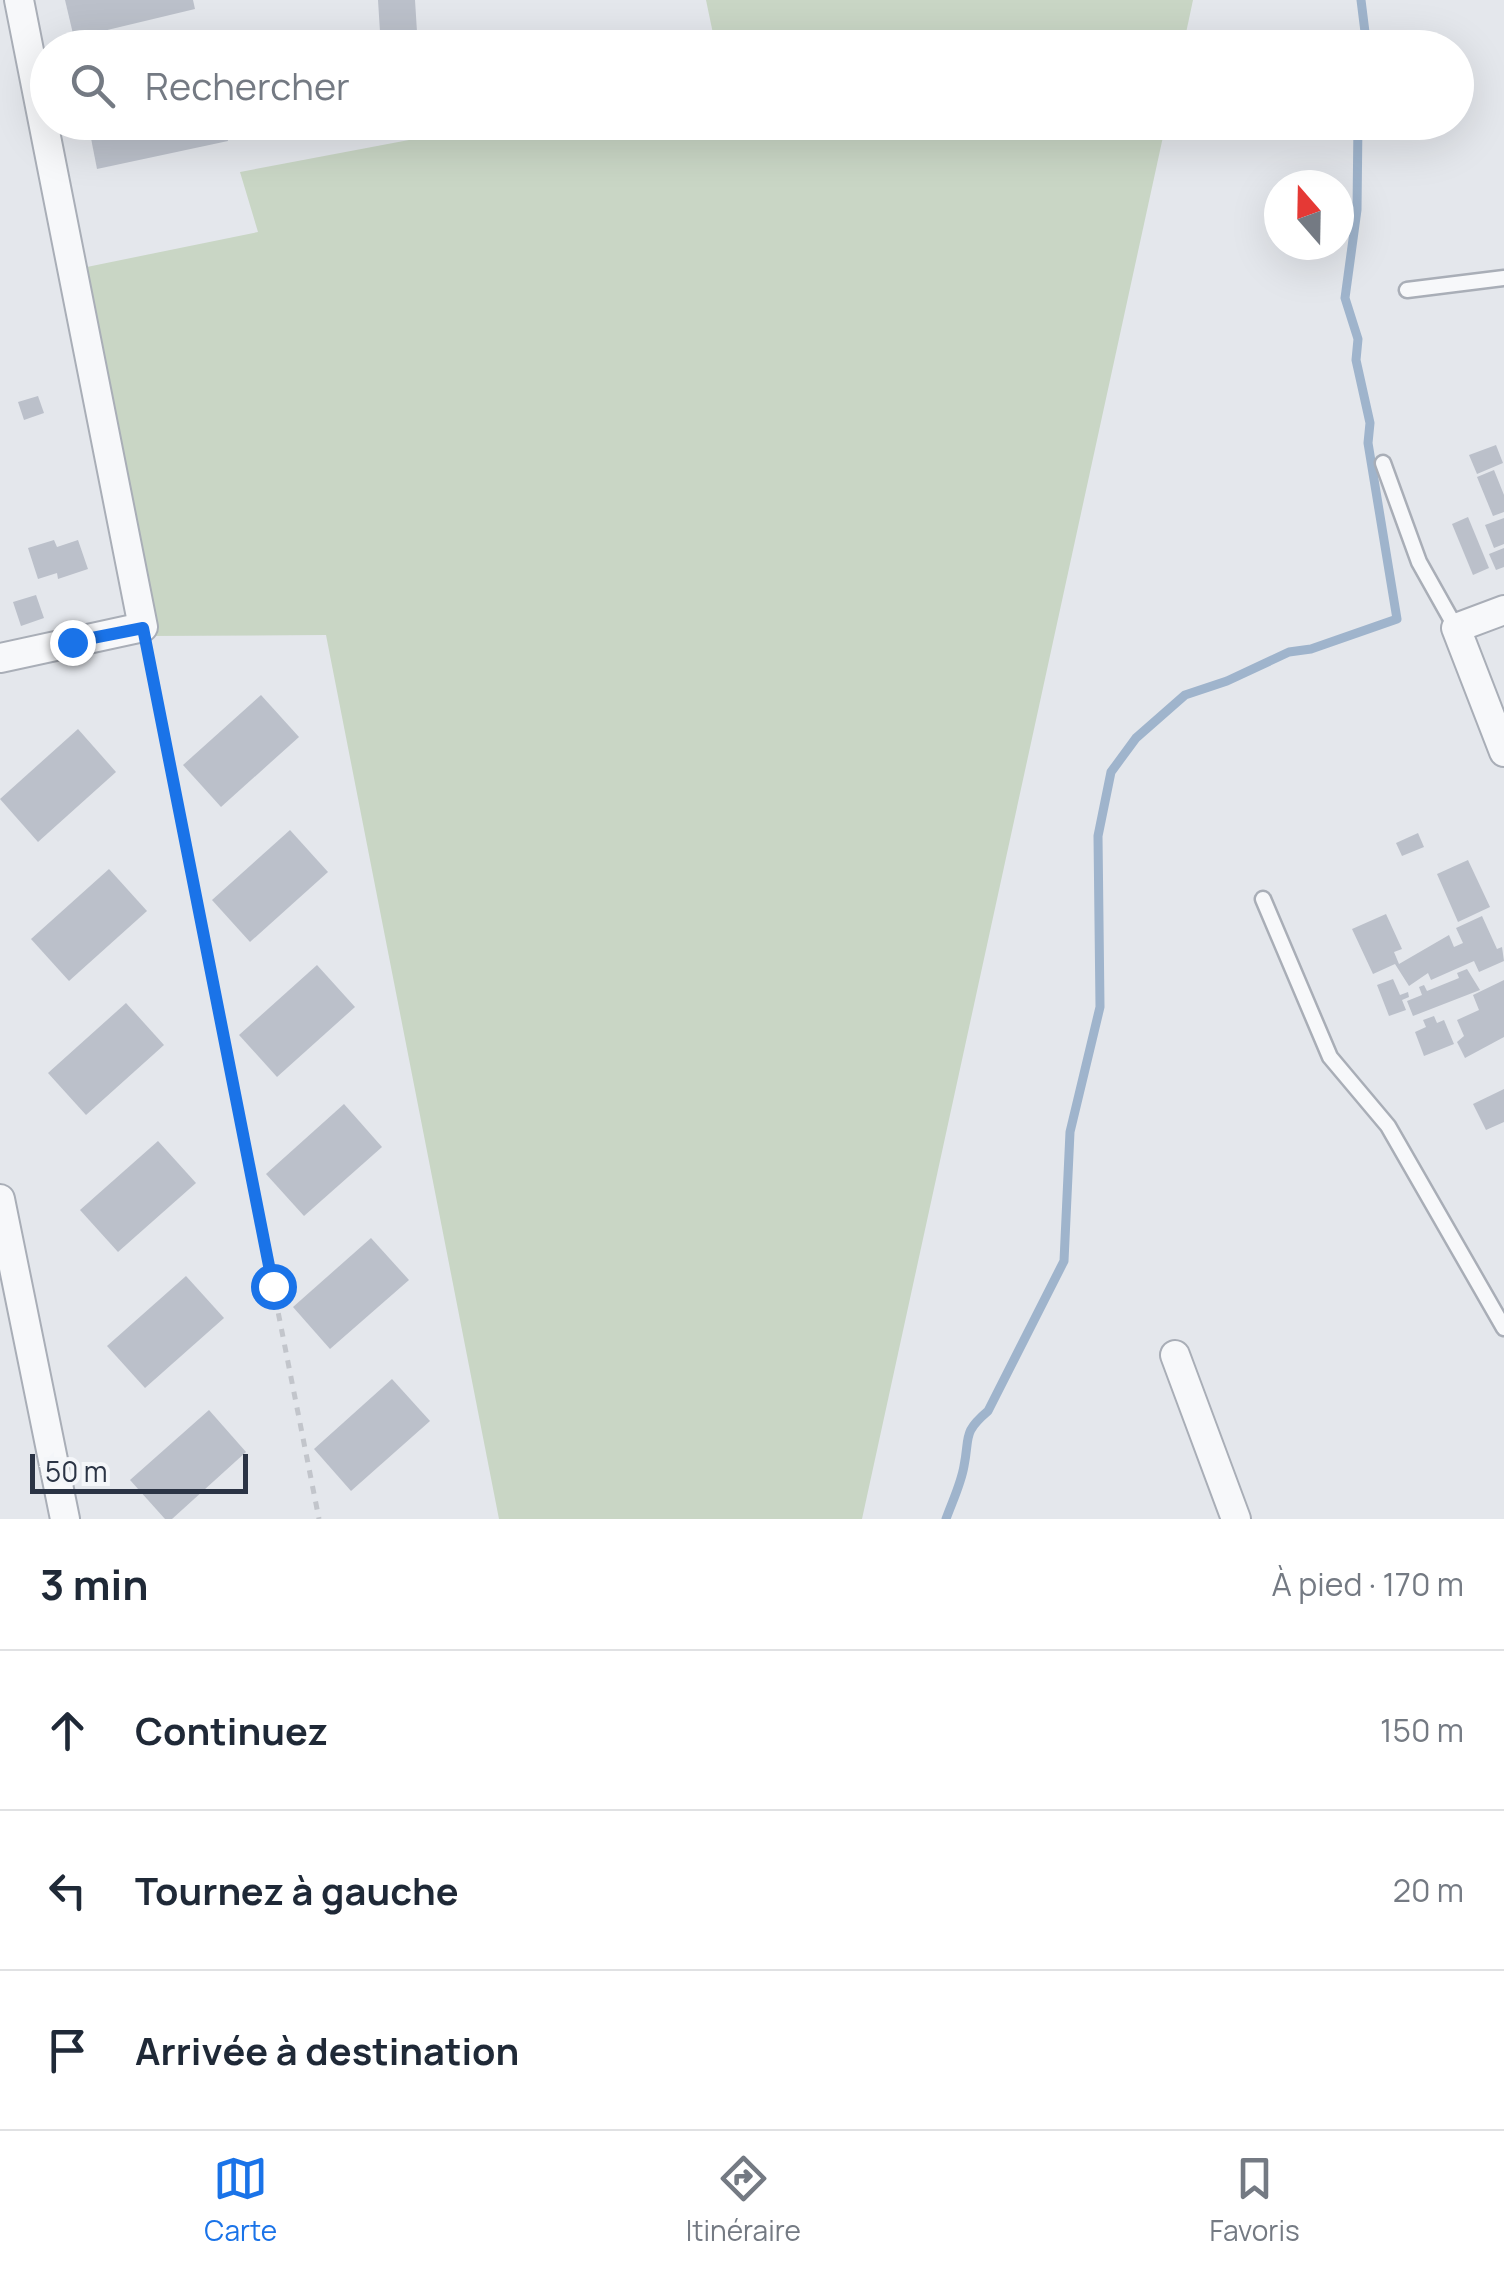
<!DOCTYPE html>
<html lang="fr">
<head>
<meta charset="utf-8">
<style>
  body { margin:0; font-family:Manrope,sans-serif; background:#f6f6f7; color:#1f2937 }
  .compass { position:absolute; left:1264px; top:170px; width:90px; height:90px; border-radius:50%; background:#fff; box-shadow:0 10px 40px #0002; rotate:340deg }
  .scale { position:absolute; left:30px; bottom:25px; width:218px; box-sizing:border-box; padding-left:10px; border:5px solid #2b3445; border-top:0; font-size:28px; line-height:35px; white-space:nowrap; color:#2b3445; -webkit-text-stroke:8px #f4f6f9; paint-order:stroke }
  .stop { position:absolute; width:30px; height:30px; margin:-22px; border:8px solid #1a73e8; border-radius:50%; background:#fff }
  .stop.end { background:#1a73e8; border-color:#fff; box-shadow:0 2px 10px #0008 }
  .list { margin:0; padding:0; list-style:none }
  h2 { display:flex; justify-content:space-between; align-items:center; height:130px; margin:0; padding:0 40px; font-size:42px }
  h2 small { font-size:32px; font-weight:400; color:#747a83 }
  .list li { display:grid; grid-template-columns:65px 1fr auto; gap:30px; align-items:center; box-sizing:border-box; height:160px; padding:0 40px; border-top:2px solid #e0e1e3 }
  .list b { display:block; font-size:38px; white-space:nowrap }
  .list em { font-size:32px; font-style:normal; color:#747a83 }
  .icon { flex:none; width:55px; height:55px; fill:none; stroke:currentColor; stroke-width:2; stroke-linecap:round; stroke-linejoin:round }
  .map { position:relative; flex:none; width:1504px; height:1519px; overflow:hidden }
  .search { position:absolute; background:#fff; box-shadow:0 10px 40px #0002; left:30px; right:30px; top:30px; height:110px; display:flex; align-items:center; gap:25px; box-sizing:border-box; padding:0 35px; border-radius:55px; color:#747a83; font-size:38px }
  .sheet { height:610px; background:#fff }
  nav { display:flex; justify-content:space-around; align-items:center; box-sizing:border-box; height:140px; border-top:2px solid #e0e1e3; background:#fff; font-size:28px; color:#747a83 }
  nav a { display:grid; justify-items:center; gap:5px }
  nav .on { color:#1a73e8 }
  .map>svg:first-child { display:block }
</style>
</head>
<body>
<div class="map">
<svg width="1504" height="1519" viewBox="0 0 1504 1519">
  <rect width="100%" height="100%" fill="#e4e7ec"/>
  <!-- green -->
  <g fill="#c9d6c5">
    <polygon points="706,0 1193,0 1183,47 716,48"/>
    <polygon points="499,123 1166,123 862,1519 499,1519 326,635 147,636 82,268 258,232 240,172"/>
  </g>
  <g fill="none" stroke-linecap="round" stroke-linejoin="round">
    <!-- stream -->
    <g stroke="#9fb4cc" stroke-width="9">
      <polyline points="1361,0 1367,48"/>
      <path d="M946,1519C952,1502 961,1484 964,1466C970,1437 962,1433 988,1411L1064,1261L1070,1132L1100,1007L1098,836L1111,772L1136,738L1185,695L1227,681L1289,652L1311,649L1397,619L1368,443L1370,423L1356,360L1358,339L1345,298L1357,210L1358,122"/>
    </g>
  </g>
  <!-- building -->
  <g fill="#bbc0ca">
    <polygon points="65,0 193,0 195,9 74,38"/>
    <polygon points="378,0 415,0 418,48 381,48"/>
    <polygon points="115,122 224,122 228,141 97,169 89,128"/>
    <polygon points="38,396 44,413 24,420 18,402"/>
    <polygon points="1496,445 1503,463 1477,474 1469,455"/>
    <polygon points="1494,470 1504,495 1504,512 1493,516 1477,477"/>
    <polygon points="1468,517 1489,568 1473,575 1452,524"/>
    <polygon points="1504,518 1504,544 1494,548 1485,525"/>
    <polygon points="54,540 57,547 78,540 88,569 58,579 57,573 38,579 28,548"/>
    <polygon points="1504,548 1504,567 1496,570 1489,554"/>
    <polygon points="36,595 44,618 21,626 13,602"/>
    <polygon points="261,695 299,737 221,807 183,765"/>
    <polygon points="78,729 116,772 38,842 0,799"/>
    <polygon points="290,830 328,872 250,942 212,900"/>
    <polygon points="1418,833 1424,847 1402,856 1396,843"/>
    <polygon points="1468,860 1490,907 1458,922 1437,874"/>
    <polygon points="109,869 147,911 69,981 31,939"/>
    <polygon points="1386,914 1402,949 1394,952 1399,964 1449,935 1454,947 1463,943 1456,928 1482,916 1497,949 1502,947 1504,961 1479,972 1474,961 1431,980 1428,973 1409,986 1395,964 1373,974 1352,929"/>
    <polygon points="317,965 355,1007 277,1077 239,1035"/>
    <polygon points="1467,969 1480,990 1413,1016 1407,1001 1422,995 1419,987 1424,985 1427,991 1459,978 1457,973"/>
    <polygon points="1393,979 1400,995 1408,992 1409,997 1402,1000 1406,1010 1389,1016 1377,985"/>
    <polygon points="1504,980 1504,1037 1465,1058 1457,1042 1464,1036 1457,1020 1479,1010 1473,995"/>
    <polygon points="126,1003 164,1045 86,1115 48,1073"/>
    <polygon points="1434,1016 1437,1023 1444,1020 1454,1044 1424,1056 1415,1032 1426,1027 1423,1020"/>
    <polygon points="1504,1089 1504,1122 1486,1130 1473,1104"/>
    <polygon points="344,1104 382,1147 304,1216 266,1174"/>
    <polygon points="158,1141 196,1183 118,1252 80,1210"/>
    <polygon points="371,1238 409,1280 330,1349 293,1307"/>
    <polygon points="186,1276 224,1318 145,1388 107,1346"/>
    <polygon points="392,1379 430,1421 351,1491 314,1449"/>
    <polygon points="209,1410 246,1452 172,1519 165,1519 130,1480"/>
  </g>
  <g fill="none" stroke-linecap="round" stroke-linejoin="round">
    <!-- lane casing -->
    <g stroke="#a9aeb7" stroke-width="19">
      <g id="lane">
        <polyline points="1407,290 1504,278"/>
        <polyline points="1383,463 1419,562 1456,628"/>
        <polyline points="1263,899 1330,1057 1388,1126 1504,1328"/>
      </g>
    </g>
    <!-- street casing -->
    <g stroke="#a9aeb7" stroke-width="32">
      <g id="street">
        <polyline points="1504,610 1456,628 1504,752"/>
        <polyline points="0,658 143,627 19,0"/>
        <polyline points="0,1199 65,1519"/>
        <polyline points="1175,1355 1236,1519"/>
      </g>
    </g>
    <!-- path -->
    <polyline stroke="#c2c5cb" stroke-width="5" stroke-dasharray="8 8" stroke-linecap="butt" points="148,654 319,1519"/>
    <!-- lane -->
    <use href="#lane" stroke="#f7f8fa" stroke-width="14"/>
    <!-- street -->
    <use href="#street" stroke="#f7f8fa" stroke-width="28"/>
  </g>
  <g fill="none" stroke-linecap="round" stroke-linejoin="round">
    <!-- route -->
    <polyline stroke="#1a73e8" stroke-width="12" points="72,642 143,628 273,1286"/>
  </g>
</svg>
<svg class="compass" viewBox="-18 -18 36 36"><path d="M0-13l5 13h-10z" fill="#e53935"/><path d="M0 13l5-13h-10z" fill="#747a83"/></svg>
<div class="scale">50 m</div>
<div class="stop" style="left:273px;top:1286px"></div>
<div class="stop end" style="left:72px;top:642px"></div>
<div class="search"><svg class="icon" aria-label="search" viewBox="0 0 24 24"><circle cx="10" cy="10" r="6"/><path d="M15 15l6 6"/></svg>Rechercher</div>
</div>
<section class="sheet">
<h2>3 min<small>À pied · 170 m</small></h2>
<ul class="list">
<li><svg class="icon" aria-label="ahead" viewBox="0 0 24 24"><path d="M12 20V5M6 11l6-6 6 6"/></svg><div><b>Continuez</b></div><em>150 m</em></li>
<li><svg class="icon" aria-label="left" viewBox="0 0 24 24"><path d="M17 20v-9H6M10 6l-5 5 5 5"/></svg><div><b>Tournez à gauche</b></div><em>20 m</em></li>
<li><svg class="icon" aria-label="arrive" viewBox="0 0 24 24"><path d="M6 21V4h12l-3 4 3 4H6"/></svg><div><b>Arrivée à destination</b></div></li>
</ul>
</section>
<nav>
<a class="on"><svg class="icon" aria-label="map" viewBox="0 0 24 24"><path d="M3 6l6-2 6 2 6-2v14l-6 2-6-2-6 2zM9 4v14M15 6v14"/></svg>Carte</a>
<a><svg class="icon" aria-label="directions" viewBox="0 0 24 24"><path d="M12 3l9 9-9 9-9-9zM9 14v-3h6M13 9l2 2-2 2"/></svg>Itinéraire</a>
<a><svg class="icon" aria-label="saved" viewBox="0 0 24 24"><path d="M7 4h10v16l-5-4-5 4z"/></svg>Favoris</a>
</nav>
</body>
</html>
